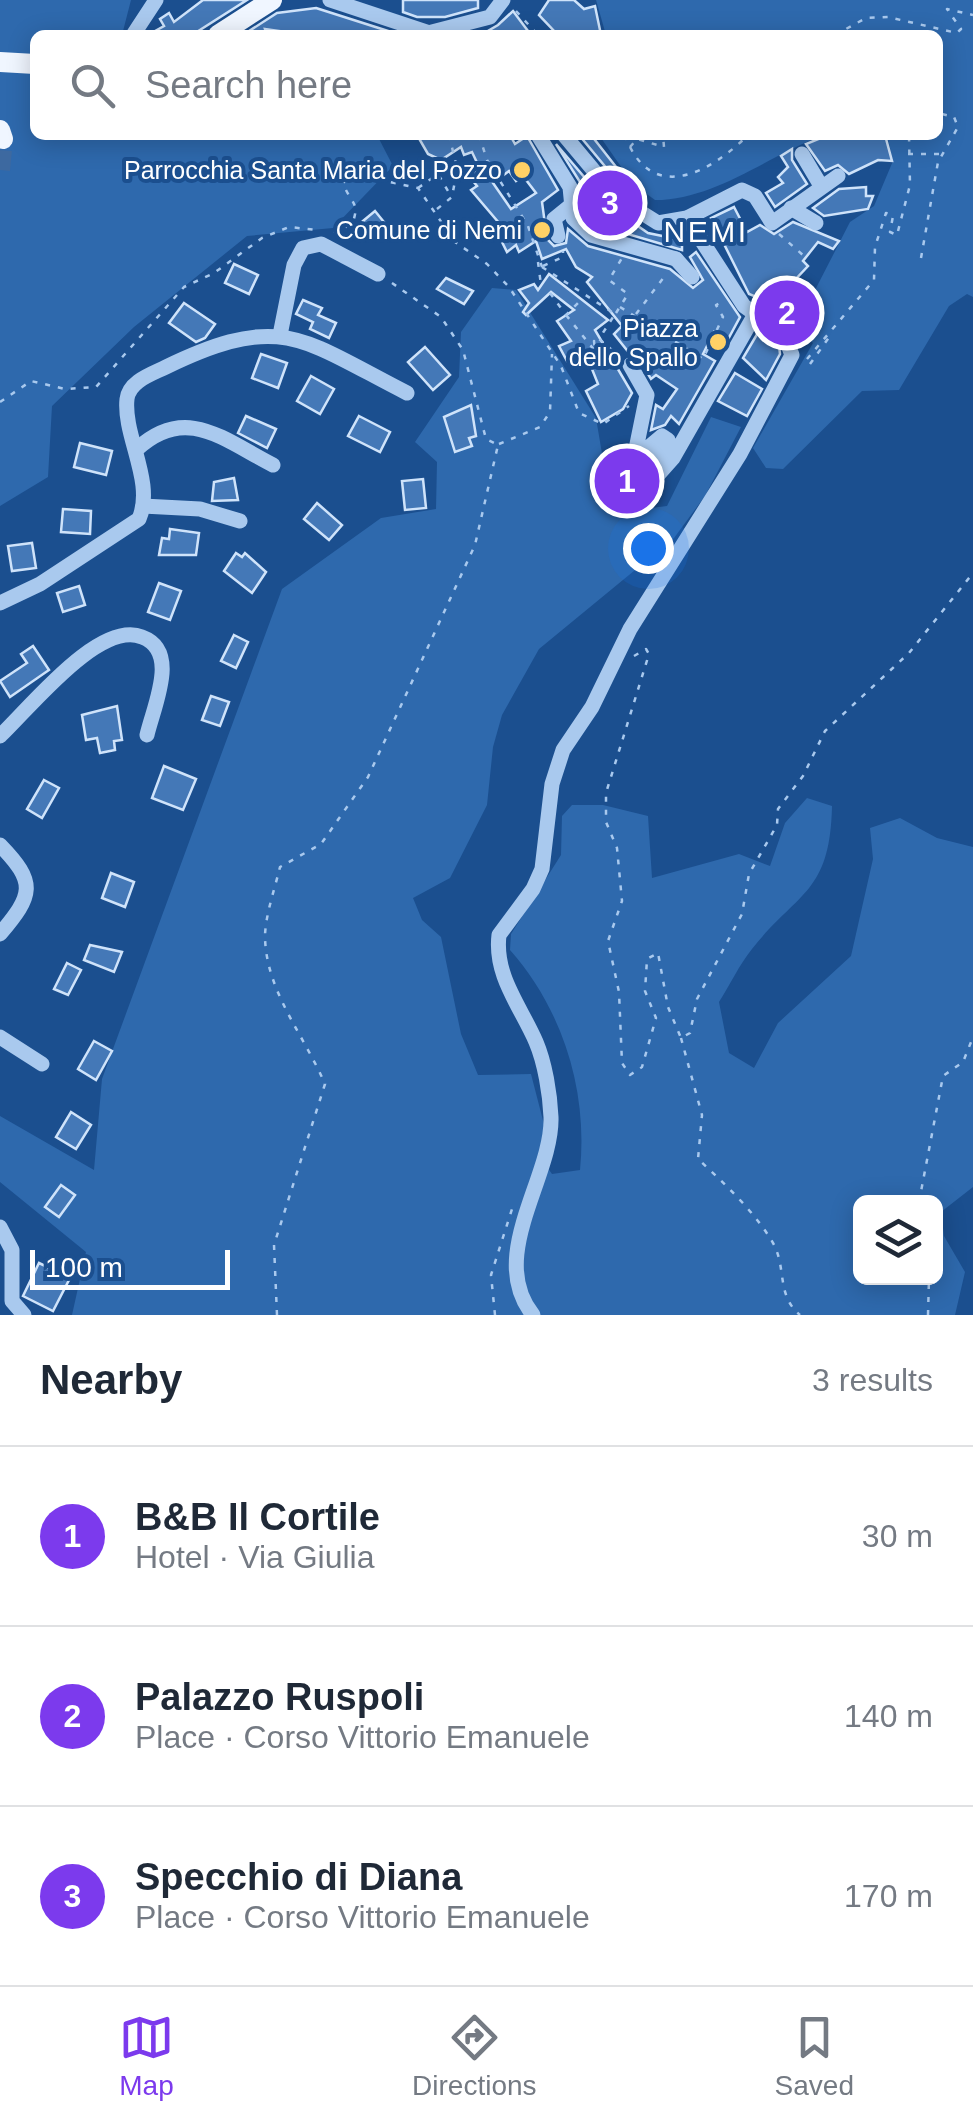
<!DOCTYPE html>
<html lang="en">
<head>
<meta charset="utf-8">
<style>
  body { margin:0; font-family:Helvetica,sans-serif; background:#f6f6f7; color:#1f2937 }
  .controls { position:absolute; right:30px; bottom:30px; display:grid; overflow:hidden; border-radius:15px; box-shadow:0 5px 25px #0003 }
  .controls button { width:90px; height:90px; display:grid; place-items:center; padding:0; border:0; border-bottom:2px solid #e0e1e3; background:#fff; color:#1f2937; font:50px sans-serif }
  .scale { position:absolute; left:30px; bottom:25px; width:200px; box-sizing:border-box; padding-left:10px; border:5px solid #fff; border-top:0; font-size:28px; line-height:35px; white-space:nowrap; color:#fff; -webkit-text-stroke:8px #1b4f8f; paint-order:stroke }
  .you { position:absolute; left:648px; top:548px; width:35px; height:35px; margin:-25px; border:8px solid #fff; border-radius:50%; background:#1a73e8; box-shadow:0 0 0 15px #1a73e833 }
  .badge { display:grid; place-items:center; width:65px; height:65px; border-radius:50%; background:#7c3aed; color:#fff; font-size:32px; font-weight:700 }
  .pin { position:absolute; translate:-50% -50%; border:5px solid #fff; box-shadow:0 2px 10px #0006 }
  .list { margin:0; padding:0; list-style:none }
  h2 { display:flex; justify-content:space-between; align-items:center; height:130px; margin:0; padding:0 40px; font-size:42px }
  h2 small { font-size:32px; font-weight:400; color:#747a83 }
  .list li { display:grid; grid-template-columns:65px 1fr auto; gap:30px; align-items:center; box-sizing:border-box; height:180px; padding:0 40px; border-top:2px solid #e0e1e3 }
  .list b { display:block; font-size:38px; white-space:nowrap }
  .list p { margin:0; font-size:32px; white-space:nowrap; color:#747a83 }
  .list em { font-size:32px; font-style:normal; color:#747a83 }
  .icon { flex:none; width:55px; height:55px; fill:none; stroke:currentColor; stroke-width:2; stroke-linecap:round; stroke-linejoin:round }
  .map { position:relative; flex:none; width:973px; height:1315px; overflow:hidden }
  .search { position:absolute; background:#fff; box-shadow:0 5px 25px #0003; left:30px; right:30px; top:30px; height:110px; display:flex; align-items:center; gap:25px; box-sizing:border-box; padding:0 35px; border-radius:15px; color:#747a83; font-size:38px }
  .sheet { height:670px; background:#fff }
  nav { display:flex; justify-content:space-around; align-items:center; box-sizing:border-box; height:140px; border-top:2px solid #e0e1e3; background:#fff; font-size:28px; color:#747a83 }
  nav a { display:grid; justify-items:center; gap:5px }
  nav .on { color:#7c3aed }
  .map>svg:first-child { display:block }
</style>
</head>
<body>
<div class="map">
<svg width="973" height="1315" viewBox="0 0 973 1315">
  <rect width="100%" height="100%" fill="#1b4f8f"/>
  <!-- green -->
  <g fill="#2e69ad" fill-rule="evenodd">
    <polygon points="0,0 131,0 122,35 35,35 35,135 377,135 393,166 333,228 247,236 134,327 52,406 48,477 0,506"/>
    <polygon points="596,0 973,0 973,297 967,294 949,306 899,390 862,391 783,469 766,468 753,448 813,343 795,329 850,222 874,206 893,161 887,135 938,135 938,35 606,35"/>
    <path d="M599,135H824C769,155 715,200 655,200L633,184Z"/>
    <path d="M492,288L516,290L596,418L610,501L635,510L667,506L711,417L741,427L705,496L674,538L539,649L502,715L493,747L487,805L450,878L413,898L422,920L441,937L461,1034L478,1075L531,1074L547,1136L540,1157L552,1174L580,1170C588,1091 563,1010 510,950L511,934L561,855L562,816L572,805H603L648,816L652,878L739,854L770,866L785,823L807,798L832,806C830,894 798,891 752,949C739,965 730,985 719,1002L729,1053L754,1068L778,1023L851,956L873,859L870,828L900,818L937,838L973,847V1187L941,1212L944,1236L965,1272L955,1315H72L86,1252L0,1182V1116L94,1170L102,1079L282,589L381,518L436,509L437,462L415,442L459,377L461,332ZM860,1202H936V1278H860Z"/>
  </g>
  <!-- building -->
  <g fill="#4478b7" stroke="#cfe3fa" stroke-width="2.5" fill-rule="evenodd">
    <polygon points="203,0 247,0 192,35 148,35 164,26 160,19 169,13 174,22"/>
    <polygon points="403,0 478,0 478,8 445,17 417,17 403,12"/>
    <polygon points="549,0 574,0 584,9 595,6 601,35 558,35 539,15"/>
    <polygon points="316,8 388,31 388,35 307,35 265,29 267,35 243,35 277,13"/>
    <polygon points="513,11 531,35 481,35 498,25"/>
    <path d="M417,135H510L515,144L527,136L558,190L542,202L547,239L554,246L566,243L568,229L588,246L670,269L693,288L703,280L690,257L696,252L740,317L726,343L714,332L703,354L715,361L679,424L671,416L665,425L651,430L656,405L663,409L677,389L656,375L651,379L639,359L630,354L614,334L622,326L587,282L592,277L576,267L566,249L542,259L536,241L519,252L516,245L507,252L494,226L499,223L471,190L477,186L469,176L480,169L472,152L464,155L461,147L441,160L428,154ZM509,171L516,181L523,176L536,193L511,209L493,183Z"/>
    <polygon points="579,135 591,135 624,177 618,182"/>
    <polygon points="828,135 885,135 892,161 878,160 849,174 838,165 825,171 806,144"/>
    <polygon points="556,144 609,206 648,233 672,238 673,232 682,230 682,250 597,225 584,213 587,209 580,182"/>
    <polygon points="792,149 792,160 807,184 775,207 766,193 783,183 778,177 788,167 781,156"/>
    <polygon points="866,187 866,196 873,196 868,209 824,216 813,208 839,189"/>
    <polygon points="734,207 747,232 760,225 774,234 793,222 839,241 833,249 818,242 803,261 808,266 793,282 813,297 793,332 778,336 780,354 766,380 743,358 759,331 770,333 776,328 777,318 771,312 774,304 749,294 711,218"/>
    <polygon points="375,211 388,227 376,237 363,221"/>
    <polygon points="234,264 258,275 249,294 225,283"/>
    <polygon points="549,274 608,320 595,330 632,393 623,409 601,422 586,391 598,384 592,369 581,353 567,361 559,346 571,341 557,321 574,310 551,292 526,315 523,312 529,303 519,290 534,284 538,290"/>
    <polygon points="446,278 473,291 464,304 437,289"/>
    <polygon points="303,300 322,308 318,315 336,323 329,338 310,329 313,322 296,314"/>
    <polygon points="184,303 215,324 205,338 196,342 169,323"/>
    <polygon points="425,347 450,375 433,390 408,362"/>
    <polygon points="261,354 287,363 278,388 252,378"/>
    <polygon points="735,373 762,389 747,416 718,401"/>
    <polygon points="311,376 334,389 320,414 297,401"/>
    <polygon points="471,405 476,436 469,438 472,446 455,452 444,417"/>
    <polygon points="246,416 276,429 267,448 238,433"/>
    <polygon points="359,416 390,432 380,452 348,436"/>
    <polygon points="80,443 112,451 106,475 74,467"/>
    <polygon points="234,478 238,500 212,501 214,482"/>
    <polygon points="423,479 426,508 405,510 402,481"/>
    <polygon points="317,503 342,525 329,540 304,519"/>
    <polygon points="63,509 91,511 90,534 61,532"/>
    <polygon points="170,529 199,533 196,555 159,555 162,538 169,539"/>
    <polygon points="32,543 36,568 12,571 8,546"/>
    <polygon points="236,553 242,557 245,553 266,572 252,593 224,571"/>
    <polygon points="159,583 181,591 170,620 148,612"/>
    <polygon points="79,586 85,605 63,612 57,593"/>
    <polygon points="234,635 248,642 236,668 221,661"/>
    <polygon points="33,646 49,670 10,697 0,681 27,663 21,654"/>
    <polygon points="211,696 229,702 220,726 202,720"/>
    <polygon points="117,706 122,740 114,741 115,750 100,753 97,738 86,740 82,715"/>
    <polygon points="164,766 196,779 183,810 152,798"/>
    <polygon points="44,780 59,788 42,818 27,809"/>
    <polygon points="111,873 134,882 125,907 102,898"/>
    <polygon points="90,945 122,952 114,972 84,960"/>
    <polygon points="67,963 81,970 68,995 54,989"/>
    <polygon points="94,1041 112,1051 96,1080 78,1069"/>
    <polygon points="71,1112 91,1125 76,1149 56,1137"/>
    <polygon points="61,1185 75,1195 59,1217 45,1207"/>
    <polygon points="39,1263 70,1278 53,1311 23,1296"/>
  </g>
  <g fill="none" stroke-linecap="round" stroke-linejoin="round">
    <!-- minor-tunnel -->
    <polyline stroke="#3d69a0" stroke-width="15" stroke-dasharray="15 8" stroke-linecap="butt" points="766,322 787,342"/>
    <!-- major-tunnel -->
    <polyline stroke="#3d69a0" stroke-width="20" stroke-dasharray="20 10" stroke-linecap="butt" points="0,170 3,139"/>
    <!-- path -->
    <g stroke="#a9c9ee" stroke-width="2.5" stroke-dasharray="5 8" stroke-linecap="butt">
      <polyline points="516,11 538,35"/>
      <polyline points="793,35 795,35"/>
      <polyline points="835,35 866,18 888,17 957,33 961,29 947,9 973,15"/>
      <polyline points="449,135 457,168 486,161"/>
      <polyline points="479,135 487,160 528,226 542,267"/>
      <path d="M625,135C650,205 709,174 748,135"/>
      <polyline points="630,147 637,139 664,147 663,135"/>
      <polyline points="908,154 940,154"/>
      <polyline points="418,188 438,174 448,191"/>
      <polyline points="437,209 452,197 457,170"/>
      <path d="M334,233L352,224C361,202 350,203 343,183L352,174L418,188L455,242L487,264L509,287L561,366L579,413L603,424L629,406"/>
      <polyline points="779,234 804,256"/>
      <polyline points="921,258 938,162 958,127 954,117 938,113"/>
      <polyline points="538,262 541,285"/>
      <polyline points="543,266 563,257 563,251"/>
      <polyline points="542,267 615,314 599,339 619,356"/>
      <polyline points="392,283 441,317 463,350 486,439 496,444"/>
      <polyline points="550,293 566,315 583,298"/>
      <polyline points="620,307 703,359 723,317 716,305 722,302"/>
      <polyline points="616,313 628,294 609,280 622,258"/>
      <polyline points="636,314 667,273"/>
      <polyline points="566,315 595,351 594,341 601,348 601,343"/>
      <polyline points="807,359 874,280 875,247 886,213 893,216 890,232 897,235 910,185 909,135"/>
      <polyline points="810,364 830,336 828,332"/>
      <polyline points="0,402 31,381 65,389 96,387 184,287 214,273 262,238 289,227 317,230"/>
      <polyline points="499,444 540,427 550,412 552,354"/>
      <polyline points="634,656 646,649 649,654 606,793 606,822 617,848 622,901 608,941 619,992 622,1063 630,1075 642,1067 656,1018 645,991 647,959 658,953 668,1007 681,1038 690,1033 697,999 742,914 749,874 777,825 778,809 803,776 825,731 909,653 973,573"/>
      <path d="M681,1038L702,1115L698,1159C724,1183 755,1212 773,1243C787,1268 776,1295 800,1315"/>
      <polyline points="919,1202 943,1076 963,1062 973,1037"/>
      <path d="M277,1315L274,1245L325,1084C304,1035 265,990 265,935C266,913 275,888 280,867L321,844L368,777L475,545L498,445"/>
      <polyline points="495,1315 491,1275 513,1206"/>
      <polyline points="928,1315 929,1278"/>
    </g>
    <!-- minor -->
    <g stroke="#a9c9ee" stroke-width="15">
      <polyline points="330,0 436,35"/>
      <polyline points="428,33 490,17 503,0"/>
      <polyline points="133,35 156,0"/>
      <polyline points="538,135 570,187 573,218 591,235 676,259"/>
      <polyline points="564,135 615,196 658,223 687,218 742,190 755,196 772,223 838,176"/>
      <polyline points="802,154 821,186"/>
      <polyline points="791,208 816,223"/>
      <polyline points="687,218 744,306 766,322"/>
      <polyline points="558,236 554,219 570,206"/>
      <polyline points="676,259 692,277"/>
      <polyline points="280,335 294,265 303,248 321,244 378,274"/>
      <polyline points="630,365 647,395 636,449 643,452 662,436 668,440 648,468 657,476 673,458 754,316"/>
      <path d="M137,449C186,404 224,440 273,465"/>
      <polyline points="143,506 200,509 240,521"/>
      <path d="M0,603L40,584L139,519C155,482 123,436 127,399C129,381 152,374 166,367C282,311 301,339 407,393"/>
      <path d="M0,736C30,708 99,620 142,637C180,651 154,705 147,735"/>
      <path d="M0,845C37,883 33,895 0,934"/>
      <polyline points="0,1037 42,1064"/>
      <polyline points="0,1227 12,1250 12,1301 24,1315"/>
      <path d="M533,1315C486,1256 553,1177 551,1117C550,1094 545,1063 536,1042C521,1007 494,976 499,935L533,889L542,869L552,784L563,750L592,707L630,629L740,454L792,355L787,342"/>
    </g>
    <!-- major -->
    <g stroke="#f0f6ff" stroke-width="20">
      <polyline points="218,35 272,0"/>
      <polyline points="0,62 35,64"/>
      <polyline points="0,130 3,139"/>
    </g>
  </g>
  <!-- markers -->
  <g fill="#ffd166" stroke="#1b4f8f" stroke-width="4">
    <circle cx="522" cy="170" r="10"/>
    <circle cx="542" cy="230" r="10"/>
    <circle cx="718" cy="342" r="10"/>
  </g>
  <g text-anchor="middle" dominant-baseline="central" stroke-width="8" stroke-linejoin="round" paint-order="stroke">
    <!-- poi labels -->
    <g font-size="25" fill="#fff" stroke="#1b4f8f" text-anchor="end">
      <text x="502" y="170">Parrocchia Santa Maria del Pozzo</text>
      <text x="522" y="230">Comune di Nemi</text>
      <text x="698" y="328">Piazza<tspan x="698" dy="29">dello Spallo</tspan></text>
    </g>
    <!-- quarter labels -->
    <g font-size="30" letter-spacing="2.5" fill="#fff" stroke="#1b4f8f">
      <text x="706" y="231">NEMI</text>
    </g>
  </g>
</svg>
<div class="controls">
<button><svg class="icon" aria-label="layers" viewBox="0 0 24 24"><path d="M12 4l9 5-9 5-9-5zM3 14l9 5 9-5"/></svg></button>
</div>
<div class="scale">100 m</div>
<div class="you"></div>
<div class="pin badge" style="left:627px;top:481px">1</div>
<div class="pin badge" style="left:787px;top:313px">2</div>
<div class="pin badge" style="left:610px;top:203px">3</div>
<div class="search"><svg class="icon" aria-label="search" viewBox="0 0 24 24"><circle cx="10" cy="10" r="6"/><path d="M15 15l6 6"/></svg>Search here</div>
</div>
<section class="sheet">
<h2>Nearby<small>3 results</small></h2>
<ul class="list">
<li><span class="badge">1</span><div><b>B&amp;B Il Cortile</b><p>Hotel · Via Giulia</p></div><em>30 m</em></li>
<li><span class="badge">2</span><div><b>Palazzo Ruspoli</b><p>Place · Corso Vittorio Emanuele</p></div><em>140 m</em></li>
<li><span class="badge">3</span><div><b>Specchio di Diana</b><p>Place · Corso Vittorio Emanuele</p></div><em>170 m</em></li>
</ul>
</section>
<nav>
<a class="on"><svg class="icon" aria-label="map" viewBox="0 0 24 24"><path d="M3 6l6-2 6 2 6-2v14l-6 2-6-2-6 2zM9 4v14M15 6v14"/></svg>Map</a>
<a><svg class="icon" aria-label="directions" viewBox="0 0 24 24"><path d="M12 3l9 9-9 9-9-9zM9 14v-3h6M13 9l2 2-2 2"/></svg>Directions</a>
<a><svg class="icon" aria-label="saved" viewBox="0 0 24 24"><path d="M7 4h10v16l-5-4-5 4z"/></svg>Saved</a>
</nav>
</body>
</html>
